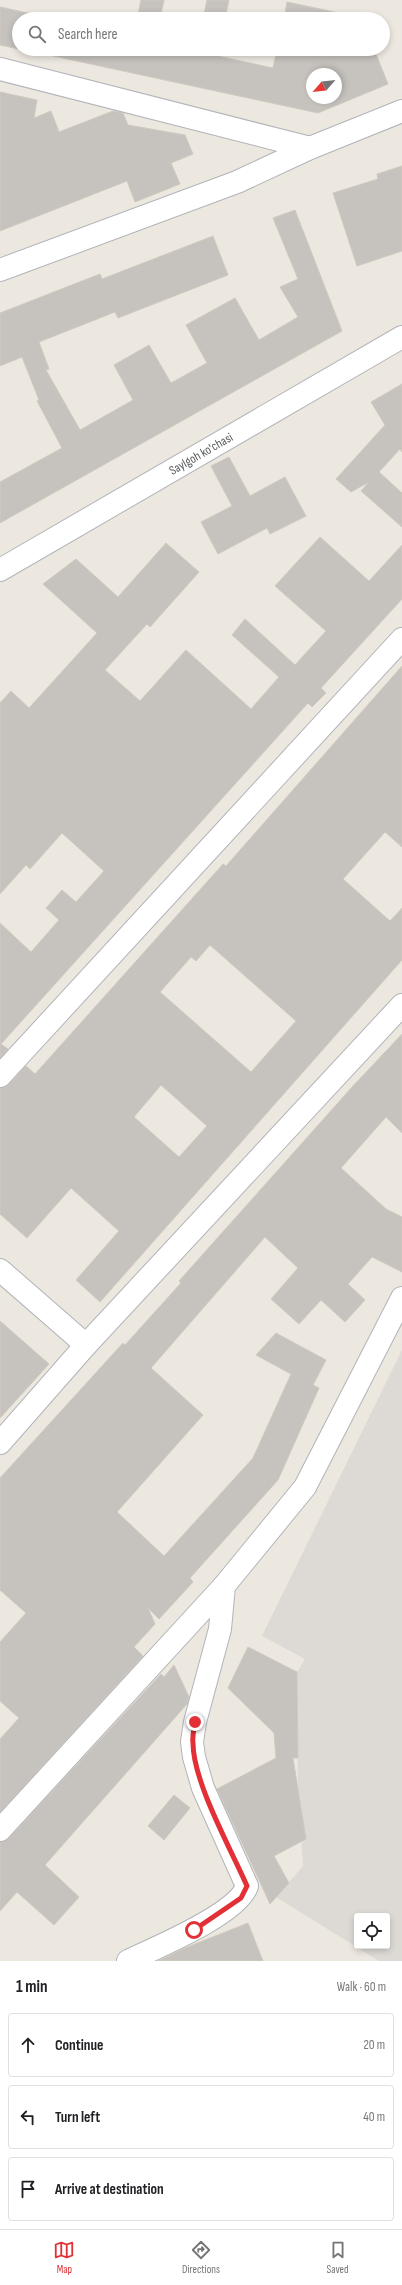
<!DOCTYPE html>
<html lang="en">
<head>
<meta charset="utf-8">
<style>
  body { margin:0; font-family:"Sofia Sans Condensed",sans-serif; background:#f2f2f2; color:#202124 }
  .controls { position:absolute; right:12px; bottom:12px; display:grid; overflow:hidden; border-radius:4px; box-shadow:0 2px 6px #0003 }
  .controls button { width:36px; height:36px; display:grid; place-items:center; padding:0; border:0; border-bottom:1px solid #e0e0e0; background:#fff; color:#202124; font:20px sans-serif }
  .compass { position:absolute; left:306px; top:68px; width:36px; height:36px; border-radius:50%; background:#fff; box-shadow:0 2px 6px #0003; rotate:242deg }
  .stop { position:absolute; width:12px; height:12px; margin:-9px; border:3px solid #e23036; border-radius:50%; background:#fff }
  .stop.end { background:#e23036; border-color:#fff; box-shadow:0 1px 4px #0008 }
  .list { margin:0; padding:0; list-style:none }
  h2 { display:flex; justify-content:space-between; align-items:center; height:52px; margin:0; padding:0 16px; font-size:17px }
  h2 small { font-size:13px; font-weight:400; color:#757577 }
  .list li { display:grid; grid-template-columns:26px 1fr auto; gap:12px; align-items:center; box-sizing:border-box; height:64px; margin:0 8px 8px; padding:0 8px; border:1px solid #e0e0e0; border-radius:4px }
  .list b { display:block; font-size:15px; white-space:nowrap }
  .list em { font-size:13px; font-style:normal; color:#757577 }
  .icon { flex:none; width:22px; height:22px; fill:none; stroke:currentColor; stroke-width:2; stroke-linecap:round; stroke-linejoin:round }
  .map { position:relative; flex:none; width:402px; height:1961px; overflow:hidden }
  .search { position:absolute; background:#fff; box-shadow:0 2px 6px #0003; left:12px; right:12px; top:12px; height:44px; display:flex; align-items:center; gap:10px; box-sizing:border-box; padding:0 14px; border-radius:22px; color:#757577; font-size:15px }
  .sheet { height:268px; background:#fff }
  nav { display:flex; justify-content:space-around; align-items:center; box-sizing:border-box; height:56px; border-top:1px solid #e0e0e0; background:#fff; font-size:11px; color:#757577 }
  nav a { display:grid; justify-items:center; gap:2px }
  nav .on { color:#e23036 }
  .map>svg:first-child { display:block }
</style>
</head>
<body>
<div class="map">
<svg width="402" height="1961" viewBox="0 0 402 1961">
  <rect width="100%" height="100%" fill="#ece8e0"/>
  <!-- industrial -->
  <path fill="#dddad5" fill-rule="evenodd" d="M402,1350V1961H379L276,1897L303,1866L298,1795L297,1672L305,1659L262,1636ZM357,1916H387V1946H357Z"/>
  <!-- building -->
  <g fill="#c6c3be" stroke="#d0c9bf" fill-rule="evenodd">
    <polygon points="141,0 164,0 160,19 137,19"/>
    <polygon points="207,0 229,0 225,19 203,19"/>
    <polygon points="287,2 339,13 338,19 284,19"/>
    <polygon points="0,7 56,19 19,19 19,49 0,45"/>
    <path d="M21,49H219L218,56L273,68L277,49H374L388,84L318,113ZM312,74H336V98H312Z"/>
    <polygon points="0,92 37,100 34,118 51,111 59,132 113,111 123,113 128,125 185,135 193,154 171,163 180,184 135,202 127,181 0,231"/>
    <polygon points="402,166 402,251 357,266 333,193 378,179 377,174"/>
    <polygon points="295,210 342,331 0,523 0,482 62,448 37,401 39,400 22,357 0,366 0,313 100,274 102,279 213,236 228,275 118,318 115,312 39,342 49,369 46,370 80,430 133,400 114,365 149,345 171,383 207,363 186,325 235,298 259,340 298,317 280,287 298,279 273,218"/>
    <polygon points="402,384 402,452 400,449 379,472 402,493 402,527 361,491 369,482 351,492 336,479 385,425 371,402"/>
    <polygon points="229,457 250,496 285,477 306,516 270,534 267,528 218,554 201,522 232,506 211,466"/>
    <polygon points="320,537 369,581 402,545 402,599 321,688 326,693 312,707 308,703 1,1044 8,1049 0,1058 0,923 31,952 59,920 46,908 62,890 76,902 104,871 62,833 30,869 26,865 0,894 0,703 11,691 29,708 97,633 43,584 76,559 118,597 166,543 199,572 150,627 147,624 105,670 140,701 186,650 251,709 279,677 232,635 245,619 295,665 326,631 275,586"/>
    <path d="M402,666V847L385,832L343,879L390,921L402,908V960L100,1302L76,1280L119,1231L71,1188L27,1238L0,1214V1088L9,1084L26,1066L35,1074L223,864L226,866ZM210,945L296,1021L251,1072L160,992L191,957L196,961ZM161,1085L207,1126L179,1157L134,1117Z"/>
    <polygon points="402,1034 402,1133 386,1117 341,1168 386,1209 402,1217 402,1272 372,1257 348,1284 365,1300 345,1322 321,1300 299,1324 271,1299 298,1268 265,1237 151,1368 203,1415 117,1512 164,1556 253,1458 291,1374 256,1355 276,1333 326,1360 313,1385 319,1388 278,1480 190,1578 193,1582 159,1619 148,1608 155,1624 134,1647 143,1656 0,1812 0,1739 19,1718 0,1701 0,1642 26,1613 0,1590 0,1478 123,1343 125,1345 181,1283 179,1281 353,1086"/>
    <polygon points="0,1321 49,1364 0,1418"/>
    <polygon points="248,1647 297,1672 298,1758 293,1758 306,1839 274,1856 289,1883 270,1904 217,1789 276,1758 274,1733 228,1688"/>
    <polygon points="174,1665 189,1697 187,1704 45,1865 79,1897 54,1925 17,1892 0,1911 0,1842 9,1838 161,1674 164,1677"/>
    <polygon points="174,1795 190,1808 164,1840 148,1826"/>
    <polygon points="248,1923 263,1961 158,1961 185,1948"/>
  </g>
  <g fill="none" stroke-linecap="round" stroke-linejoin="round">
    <!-- street casing -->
    <g stroke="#b1b4b8" stroke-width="24">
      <g id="street">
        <polyline points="0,69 310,148"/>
        <polyline points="0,270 237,182 310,148 402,111"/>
        <polyline points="0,570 402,337"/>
        <polyline points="0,1076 402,639"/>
        <polyline points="0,1270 86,1345"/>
        <polyline points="0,1443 86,1345 402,1005"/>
        <polyline points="0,1830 224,1586 305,1487 402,1298"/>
        <path d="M128,1961C155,1948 238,1914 247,1886L203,1788L194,1757L192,1742L195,1722L220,1629L224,1586"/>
      </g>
    </g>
    <!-- street -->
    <use href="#street" stroke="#fff" stroke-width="22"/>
  </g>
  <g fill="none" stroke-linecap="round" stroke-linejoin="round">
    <!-- route -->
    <path stroke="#e23036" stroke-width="5" d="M194,1930L241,1898L247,1886C231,1849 193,1782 193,1743C192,1736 194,1729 195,1722"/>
  </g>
  <g text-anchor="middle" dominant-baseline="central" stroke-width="3" stroke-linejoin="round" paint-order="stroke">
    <!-- street labels -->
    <g font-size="13" fill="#595e61" stroke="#fff">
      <text transform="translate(201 454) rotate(-30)">Saylgoh ko'chasi</text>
    </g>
  </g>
</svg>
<div class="controls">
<button><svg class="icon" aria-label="locate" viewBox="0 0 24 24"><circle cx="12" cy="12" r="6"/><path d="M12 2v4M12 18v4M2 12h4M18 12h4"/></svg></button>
</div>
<svg class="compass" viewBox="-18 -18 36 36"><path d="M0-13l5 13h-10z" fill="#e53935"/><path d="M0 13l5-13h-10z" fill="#757577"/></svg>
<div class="stop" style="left:194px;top:1930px"></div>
<div class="stop end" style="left:195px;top:1722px"></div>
<div class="search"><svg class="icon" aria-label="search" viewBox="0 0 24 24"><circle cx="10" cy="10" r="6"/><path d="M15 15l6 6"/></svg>Search here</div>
</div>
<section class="sheet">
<h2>1 min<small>Walk · 60 m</small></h2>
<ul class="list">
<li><svg class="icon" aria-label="ahead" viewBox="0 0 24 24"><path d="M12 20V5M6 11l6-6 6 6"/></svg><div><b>Continue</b></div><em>20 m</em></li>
<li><svg class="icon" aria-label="left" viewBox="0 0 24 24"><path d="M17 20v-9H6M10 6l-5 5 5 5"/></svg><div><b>Turn left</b></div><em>40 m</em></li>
<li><svg class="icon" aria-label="arrive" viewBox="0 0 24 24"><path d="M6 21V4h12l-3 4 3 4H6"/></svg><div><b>Arrive at destination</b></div></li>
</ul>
</section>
<nav>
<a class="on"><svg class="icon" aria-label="map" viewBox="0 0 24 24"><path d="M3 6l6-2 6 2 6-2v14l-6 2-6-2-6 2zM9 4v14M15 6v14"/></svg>Map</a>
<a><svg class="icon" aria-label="directions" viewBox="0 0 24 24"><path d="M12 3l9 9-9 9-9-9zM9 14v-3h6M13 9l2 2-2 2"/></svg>Directions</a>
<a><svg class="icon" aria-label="saved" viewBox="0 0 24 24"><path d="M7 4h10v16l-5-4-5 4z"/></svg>Saved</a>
</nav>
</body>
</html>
